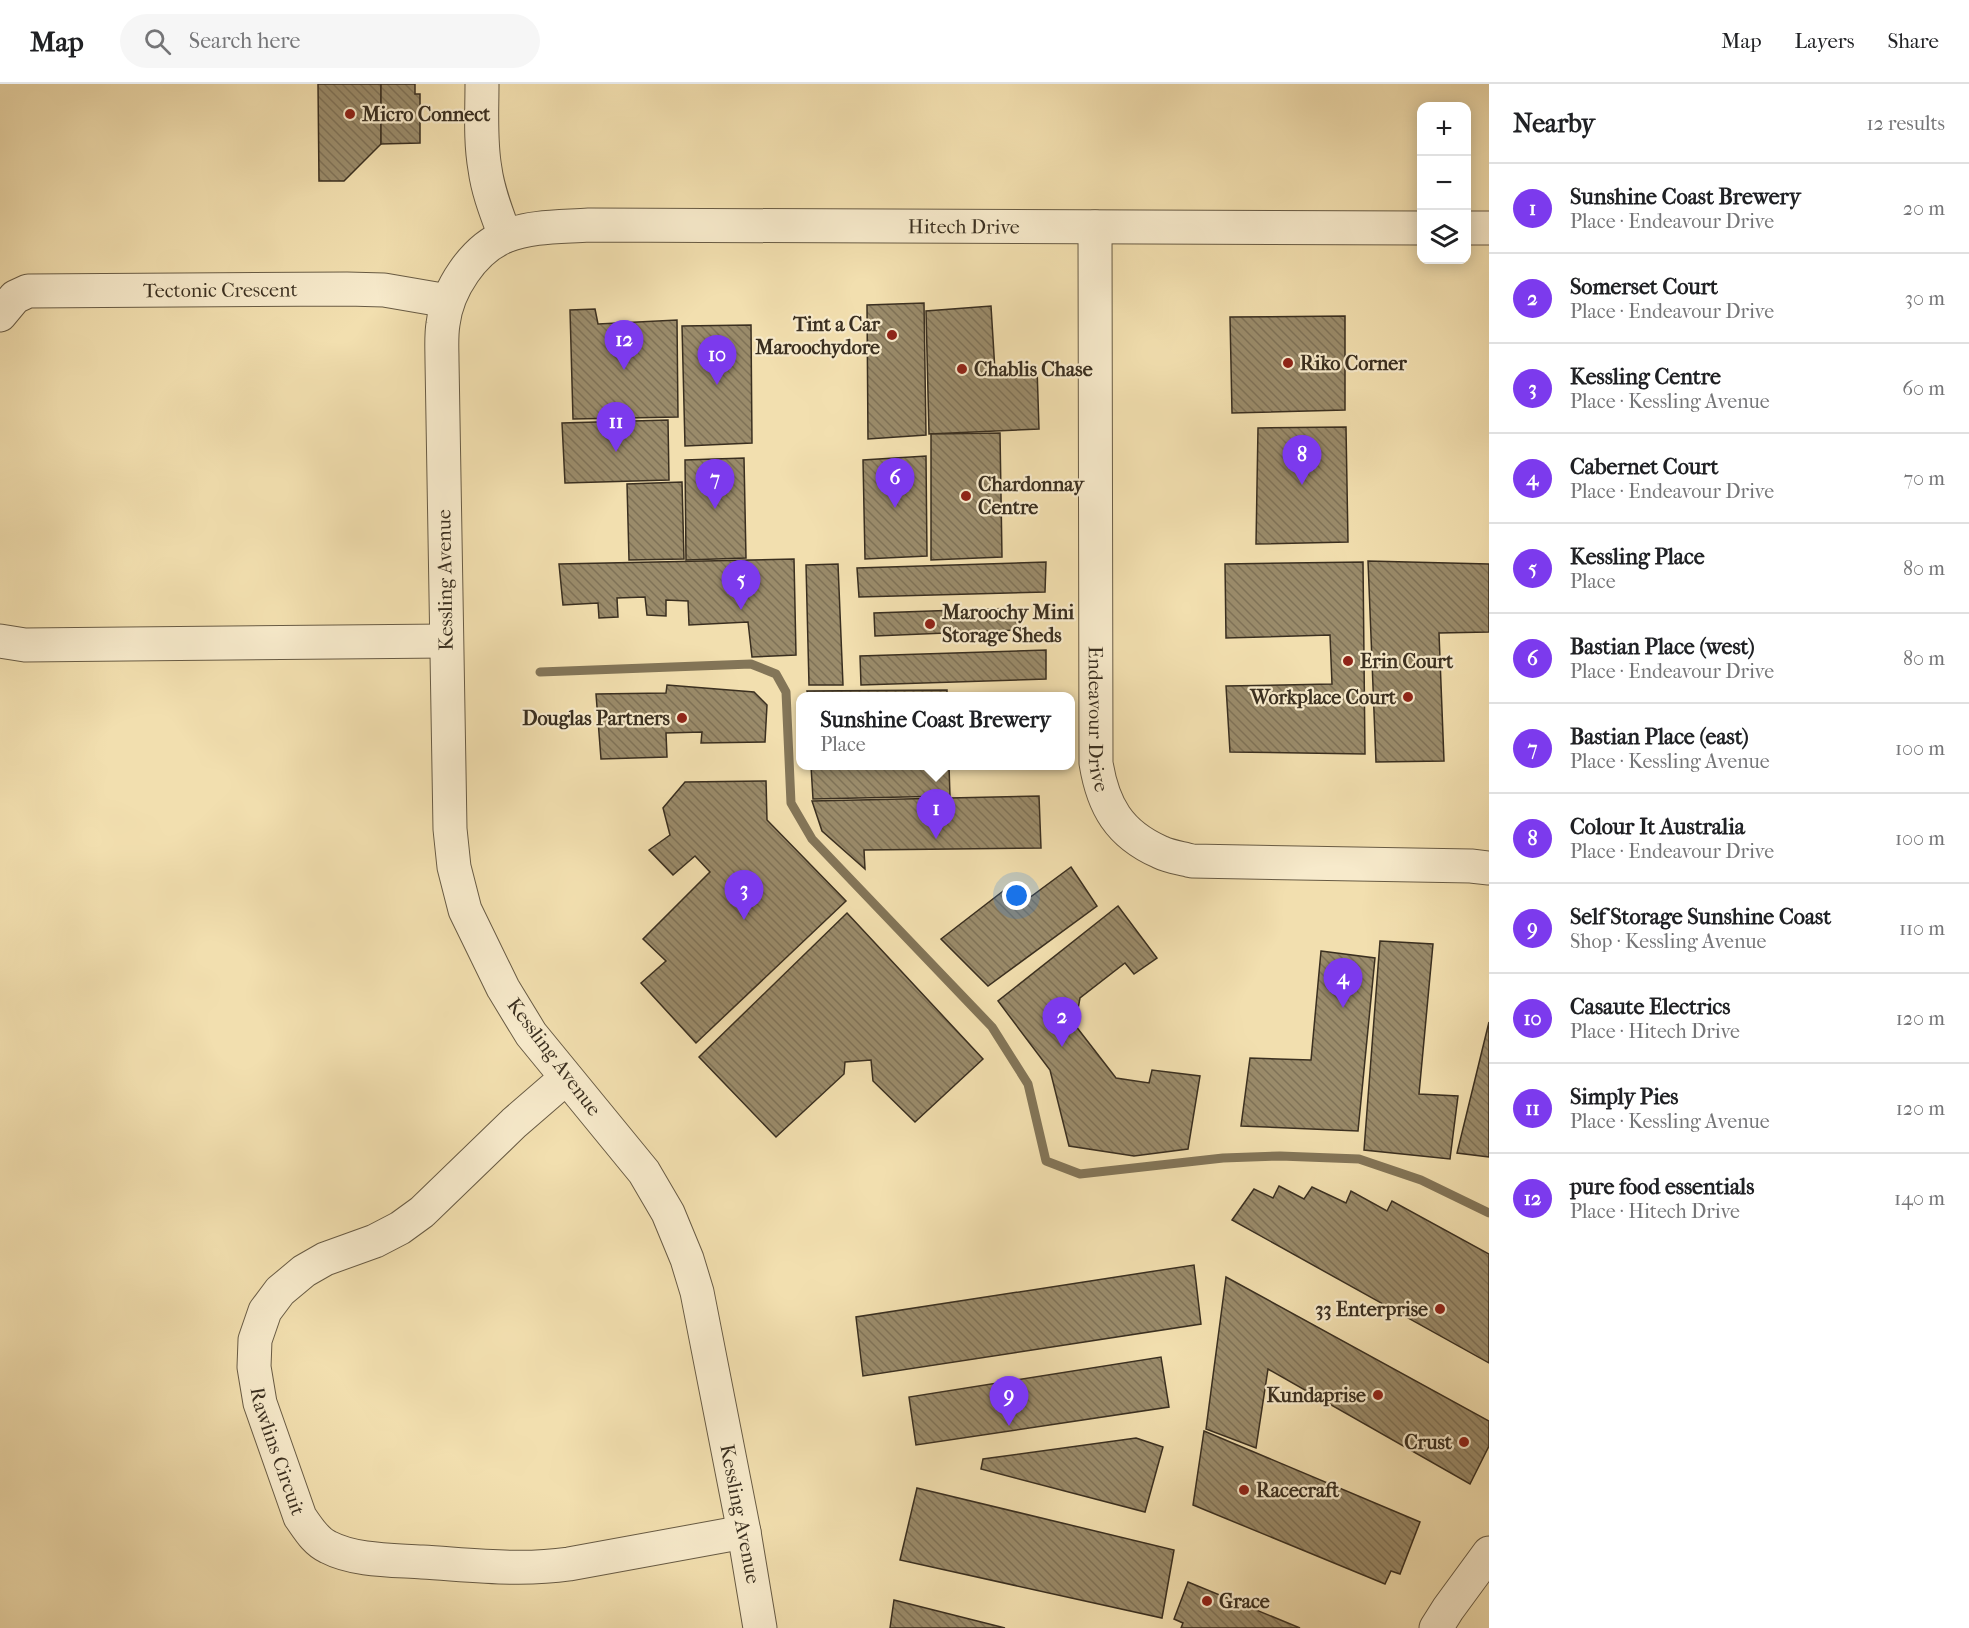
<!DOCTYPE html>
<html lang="en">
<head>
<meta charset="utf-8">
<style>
  body { margin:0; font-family:"IM FELL French Canon",serif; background:#f6f6f6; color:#202124 }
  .controls { position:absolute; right:18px; top:18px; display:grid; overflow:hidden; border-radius:12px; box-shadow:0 3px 15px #0003 }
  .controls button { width:54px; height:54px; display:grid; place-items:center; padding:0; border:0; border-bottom:2px solid #e0e0e0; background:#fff; color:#202124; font:30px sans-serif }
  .you { position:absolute; left:1017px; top:812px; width:21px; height:21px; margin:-15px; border:4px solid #fff; border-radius:50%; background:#1a73e8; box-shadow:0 0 0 9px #1a73e833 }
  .badge { display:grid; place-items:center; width:39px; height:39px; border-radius:50%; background:#7c3aed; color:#fff; font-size:20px; font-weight:700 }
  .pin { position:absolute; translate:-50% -50px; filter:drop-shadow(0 2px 3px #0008) }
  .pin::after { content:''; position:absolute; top:32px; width:21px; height:18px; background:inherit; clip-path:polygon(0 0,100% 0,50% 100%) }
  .popup { position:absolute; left:796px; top:608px; width:279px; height:78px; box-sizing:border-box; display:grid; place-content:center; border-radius:12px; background:#fff; filter:drop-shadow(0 2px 4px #0005); font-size:20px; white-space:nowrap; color:#757577 }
  .popup b { font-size:22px; color:#202124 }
  .popup::after { content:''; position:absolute; left:50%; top:100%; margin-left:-12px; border:12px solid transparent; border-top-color:#fff }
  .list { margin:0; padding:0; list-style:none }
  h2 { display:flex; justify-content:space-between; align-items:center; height:78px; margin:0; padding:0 24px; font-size:26px }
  h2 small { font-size:20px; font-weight:400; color:#757577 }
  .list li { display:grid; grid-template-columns:39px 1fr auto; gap:18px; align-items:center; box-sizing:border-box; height:90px; padding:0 24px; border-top:2px solid #e0e0e0 }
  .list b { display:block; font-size:22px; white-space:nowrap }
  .list p { margin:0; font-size:20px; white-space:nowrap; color:#757577 }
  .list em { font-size:20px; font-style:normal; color:#757577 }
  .icon { flex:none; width:33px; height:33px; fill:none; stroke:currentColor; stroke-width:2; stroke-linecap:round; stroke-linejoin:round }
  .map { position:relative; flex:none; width:1489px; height:1544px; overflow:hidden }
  header { display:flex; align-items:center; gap:36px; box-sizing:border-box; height:84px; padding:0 30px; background:#fff; border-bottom:2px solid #e0e0e0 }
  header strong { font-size:28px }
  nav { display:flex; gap:33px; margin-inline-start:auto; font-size:21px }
  .search { width:420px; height:54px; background:#f6f6f6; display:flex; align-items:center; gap:15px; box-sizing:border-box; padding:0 21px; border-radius:33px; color:#757577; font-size:22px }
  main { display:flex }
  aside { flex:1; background:#fff }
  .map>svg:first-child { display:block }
</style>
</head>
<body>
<header>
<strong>Map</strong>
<div class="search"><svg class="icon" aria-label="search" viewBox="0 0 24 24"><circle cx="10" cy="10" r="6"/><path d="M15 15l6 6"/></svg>Search here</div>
<nav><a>Map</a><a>Layers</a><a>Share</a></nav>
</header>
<main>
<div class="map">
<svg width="1489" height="1544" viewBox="0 0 1489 1544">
  <defs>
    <pattern id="building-back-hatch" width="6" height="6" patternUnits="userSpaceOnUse" patternTransform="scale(1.5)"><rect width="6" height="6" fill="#9a8b6a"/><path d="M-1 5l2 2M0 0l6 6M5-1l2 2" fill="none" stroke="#7f7257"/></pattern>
  </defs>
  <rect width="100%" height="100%" fill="#f2dfaf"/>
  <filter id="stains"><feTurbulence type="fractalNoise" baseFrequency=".00333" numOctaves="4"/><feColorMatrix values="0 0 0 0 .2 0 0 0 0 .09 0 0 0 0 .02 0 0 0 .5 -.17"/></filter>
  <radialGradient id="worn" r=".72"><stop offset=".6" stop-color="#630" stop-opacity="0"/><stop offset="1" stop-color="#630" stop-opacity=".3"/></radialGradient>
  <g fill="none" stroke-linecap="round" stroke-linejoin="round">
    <!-- stream -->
    <polyline stroke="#837558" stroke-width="9" points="540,588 751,580 776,590 786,608 791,719 812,755 992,943 1028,1000 1046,1077 1080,1090 1223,1074 1280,1072 1359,1075 1421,1096 1489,1129"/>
  </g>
  <!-- building -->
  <g fill="url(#building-back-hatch)" stroke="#3a2f20" stroke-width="1.5">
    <polygon points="318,0 381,0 381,60 344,97 319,97"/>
    <polygon points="381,0 415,0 415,10 420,10 420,59 381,60"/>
    <polygon points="924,219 926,351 868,355 867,221"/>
    <polygon points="991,222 995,287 1037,283 1039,345 929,350 926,227"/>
    <polygon points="595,225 598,240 677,236 678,333 573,335 570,226"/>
    <polygon points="1345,232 1345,326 1232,329 1230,233"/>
    <polygon points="751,241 752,359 685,362 682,242"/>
    <polygon points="668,336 669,396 565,399 562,339"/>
    <polygon points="1346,343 1348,458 1256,460 1258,344"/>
    <polygon points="1000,349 1002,473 931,476 931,350"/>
    <polygon points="926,372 927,472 865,475 863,376"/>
    <polygon points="744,374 746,474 686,476 685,376"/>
    <polygon points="682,398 684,475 629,476 627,400"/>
    <polygon points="794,475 796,571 752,573 748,538 689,541 688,517 666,516 666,532 647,531 645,513 617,514 618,533 599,534 598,519 563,521 559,480"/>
    <polygon points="1368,477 1489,480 1489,548 1439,549 1444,677 1376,678"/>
    <polygon points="1046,478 1045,508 859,513 857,484"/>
    <polygon points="1363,478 1365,670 1230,668 1226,602 1332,600 1330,551 1226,554 1225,480"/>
    <polygon points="838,480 843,601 809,601 806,481"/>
    <polygon points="1019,524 1020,546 875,552 874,529"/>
    <polygon points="1046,566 1046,595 861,601 860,572"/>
    <polygon points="667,601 754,608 767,621 765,658 701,659 702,648 666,649 667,673 601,675 596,610 666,609"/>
    <polygon points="947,606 947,612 808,612 807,607"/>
    <polygon points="811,682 949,682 950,712 813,715"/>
    <polygon points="766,697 767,736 846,817 696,959 641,899 666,877 643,855 710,788 695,772 673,791 649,766 670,751 663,724 685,698"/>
    <polygon points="1039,712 1041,764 864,766 865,785 822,747 812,717"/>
    <polygon points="1071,783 1097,822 988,902 941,855 1011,801 1025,817"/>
    <polygon points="1118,822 1157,874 1134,890 1125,879 1080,914 1075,941 1116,994 1149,999 1152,986 1200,992 1188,1065 1134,1072 1069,1062 1050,986 998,917"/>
    <polygon points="847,829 983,975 915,1038 873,997 871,976 845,978 844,990 776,1053 699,973"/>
    <polygon points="1380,857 1433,860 1419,1010 1458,1012 1450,1075 1364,1066"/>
    <polygon points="1321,867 1375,874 1358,1047 1241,1042 1250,974 1311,976"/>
    <polygon points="1489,938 1489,1073 1457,1069"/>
    <polygon points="1279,1102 1304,1115 1312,1103 1346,1119 1351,1107 1387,1127 1392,1117 1489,1170 1489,1279 1232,1136 1254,1105 1273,1114"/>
    <polygon points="1194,1181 1201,1240 863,1292 856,1233"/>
    <polygon points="1226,1193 1489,1337 1489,1362 1470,1400 1268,1285 1256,1364 1206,1345"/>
    <polygon points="1161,1273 1169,1323 916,1361 909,1313"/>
    <polygon points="1204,1347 1420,1438 1400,1490 1391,1487 1385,1500 1193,1421"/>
    <polygon points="1136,1354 1163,1363 1145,1428 981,1385 983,1375"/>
    <polygon points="917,1404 1174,1466 1162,1534 900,1476"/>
    <polygon points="1188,1498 1300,1544 1181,1544 1183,1539 1174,1535"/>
    <polygon points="894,1516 1005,1544 890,1544"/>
  </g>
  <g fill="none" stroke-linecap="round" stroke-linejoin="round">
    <!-- minor casing -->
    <g stroke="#685b44" stroke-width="35">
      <g id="minor">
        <path d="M482,0C482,28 480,57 485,85C488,108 497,130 505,152"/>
        <path id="s1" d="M1095,143L1096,679C1103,722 1119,750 1160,768C1170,773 1182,774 1192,777L1471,782L1489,784"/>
        <polyline points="1466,144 1489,144"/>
        <path id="s2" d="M0,231L15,213L28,207L347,205L384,206L448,217"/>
        <polyline points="0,557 25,561 446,557"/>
        <path id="s3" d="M566,994L514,1039L422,1128L400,1144L375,1157L325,1175L304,1187L280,1207L265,1227L255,1256L254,1283L260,1319L300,1433C308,1444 315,1457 328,1463C355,1477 392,1476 422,1478C472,1481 520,1487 569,1480L744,1448"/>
        <path id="s4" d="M760,1544L744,1448L697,1208L687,1175L668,1129L644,1088L531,950L503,904L465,826L454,783L450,745L442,277C442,265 441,252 443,240C447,206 473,165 506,152C531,142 562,143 589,141L1422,144"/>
        <polyline points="1436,1544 1448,1525 1489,1469"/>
      </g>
    </g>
    <!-- minor -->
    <use href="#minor" stroke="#f7eacb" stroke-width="33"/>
  </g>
  <!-- markers -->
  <g fill="#8f2418" stroke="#f7eacb" stroke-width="2">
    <circle cx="350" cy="30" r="6"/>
    <circle cx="892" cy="251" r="6"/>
    <circle cx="1288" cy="279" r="6"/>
    <circle cx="962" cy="285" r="6"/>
    <circle cx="966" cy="412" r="6"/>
    <circle cx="930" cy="540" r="6"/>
    <circle cx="1348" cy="577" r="6"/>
    <circle cx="1408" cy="613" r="6"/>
    <circle cx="682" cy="634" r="6"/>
    <circle cx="1440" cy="1225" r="6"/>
    <circle cx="1378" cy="1311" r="6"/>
    <circle cx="1464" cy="1358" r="6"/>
    <circle cx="1244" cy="1406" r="6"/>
    <circle cx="1207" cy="1517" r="6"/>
  </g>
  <g text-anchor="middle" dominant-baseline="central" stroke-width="4.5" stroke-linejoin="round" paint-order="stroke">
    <!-- poi labels -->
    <g font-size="20" font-weight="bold" fill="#3a2f20" stroke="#f7eacb" text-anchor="start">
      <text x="362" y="30">Micro Connect</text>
      <text x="880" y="240" text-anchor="end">Tint a Car<tspan x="880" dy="23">Maroochydore</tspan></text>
      <text x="1300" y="279">Riko Corner</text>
      <text x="974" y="285">Chablis Chase</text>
      <text x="978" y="400">Chardonnay<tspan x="978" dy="23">Centre</tspan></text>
      <text x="942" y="528">Maroochy Mini<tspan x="942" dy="23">Storage Sheds</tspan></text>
      <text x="1360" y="577">Erin Court</text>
      <text x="1396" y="613" text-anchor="end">Workplace Court</text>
      <text x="670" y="634" text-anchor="end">Douglas Partners</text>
      <text x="1428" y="1225" text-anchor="end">33 Enterprise</text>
      <text x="1366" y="1311" text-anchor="end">Kundaprise</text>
      <text x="1452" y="1358" text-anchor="end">Crust</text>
      <text x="1256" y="1406">Racecraft</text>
      <text x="1219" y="1517">Grace</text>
    </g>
    <!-- street labels -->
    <g font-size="20" fill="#3a2f20" stroke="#f7eacb">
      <text stroke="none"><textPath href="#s4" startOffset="1952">Hitech Drive</textPath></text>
      <text stroke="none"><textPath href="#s2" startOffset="230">Tectonic Crescent</textPath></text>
      <text transform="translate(445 496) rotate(-91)">Kessling Avenue</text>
      <text stroke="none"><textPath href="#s1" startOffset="492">Endeavour Drive</textPath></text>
      <text transform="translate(554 973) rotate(53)">Kessling Avenue</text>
      <text stroke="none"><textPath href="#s3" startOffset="531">Rawlins Circuit</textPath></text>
      <text transform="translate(740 1430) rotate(79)">Kessling Avenue</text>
    </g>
  </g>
  <rect width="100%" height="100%" filter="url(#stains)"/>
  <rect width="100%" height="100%" fill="url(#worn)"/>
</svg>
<div class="controls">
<button>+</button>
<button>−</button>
<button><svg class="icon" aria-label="layers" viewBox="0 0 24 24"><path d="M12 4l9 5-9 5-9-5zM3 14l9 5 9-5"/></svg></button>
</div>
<div class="you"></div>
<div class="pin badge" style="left:936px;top:755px">1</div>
<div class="popup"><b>Sunshine Coast Brewery</b>Place</div>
<div class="pin badge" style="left:1062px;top:963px">2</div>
<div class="pin badge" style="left:744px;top:836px">3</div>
<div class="pin badge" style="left:1343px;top:924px">4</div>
<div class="pin badge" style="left:741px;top:526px">5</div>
<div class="pin badge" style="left:895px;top:424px">6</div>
<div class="pin badge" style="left:715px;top:425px">7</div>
<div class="pin badge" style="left:1302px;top:401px">8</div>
<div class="pin badge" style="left:1009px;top:1342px">9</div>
<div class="pin badge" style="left:717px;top:301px">10</div>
<div class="pin badge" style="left:616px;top:368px">11</div>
<div class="pin badge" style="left:624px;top:286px">12</div>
</div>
<aside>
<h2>Nearby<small>12 results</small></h2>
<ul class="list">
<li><span class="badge">1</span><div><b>Sunshine Coast Brewery</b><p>Place · Endeavour Drive</p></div><em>20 m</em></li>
<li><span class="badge">2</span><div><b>Somerset Court</b><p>Place · Endeavour Drive</p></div><em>30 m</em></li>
<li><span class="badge">3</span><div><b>Kessling Centre</b><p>Place · Kessling Avenue</p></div><em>60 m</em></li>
<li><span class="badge">4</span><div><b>Cabernet Court</b><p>Place · Endeavour Drive</p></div><em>70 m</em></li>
<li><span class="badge">5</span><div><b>Kessling Place</b><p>Place</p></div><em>80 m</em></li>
<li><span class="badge">6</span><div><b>Bastian Place (west)</b><p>Place · Endeavour Drive</p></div><em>80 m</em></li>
<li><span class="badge">7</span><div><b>Bastian Place (east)</b><p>Place · Kessling Avenue</p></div><em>100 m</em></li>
<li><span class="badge">8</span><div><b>Colour It Australia</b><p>Place · Endeavour Drive</p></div><em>100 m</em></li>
<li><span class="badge">9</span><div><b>Self Storage Sunshine Coast</b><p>Shop · Kessling Avenue</p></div><em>110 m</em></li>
<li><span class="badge">10</span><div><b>Casaute Electrics</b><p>Place · Hitech Drive</p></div><em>120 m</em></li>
<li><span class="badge">11</span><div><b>Simply Pies</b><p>Place · Kessling Avenue</p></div><em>120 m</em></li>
<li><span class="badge">12</span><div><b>pure food essentials</b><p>Place · Hitech Drive</p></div><em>140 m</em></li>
</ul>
</aside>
</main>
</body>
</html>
